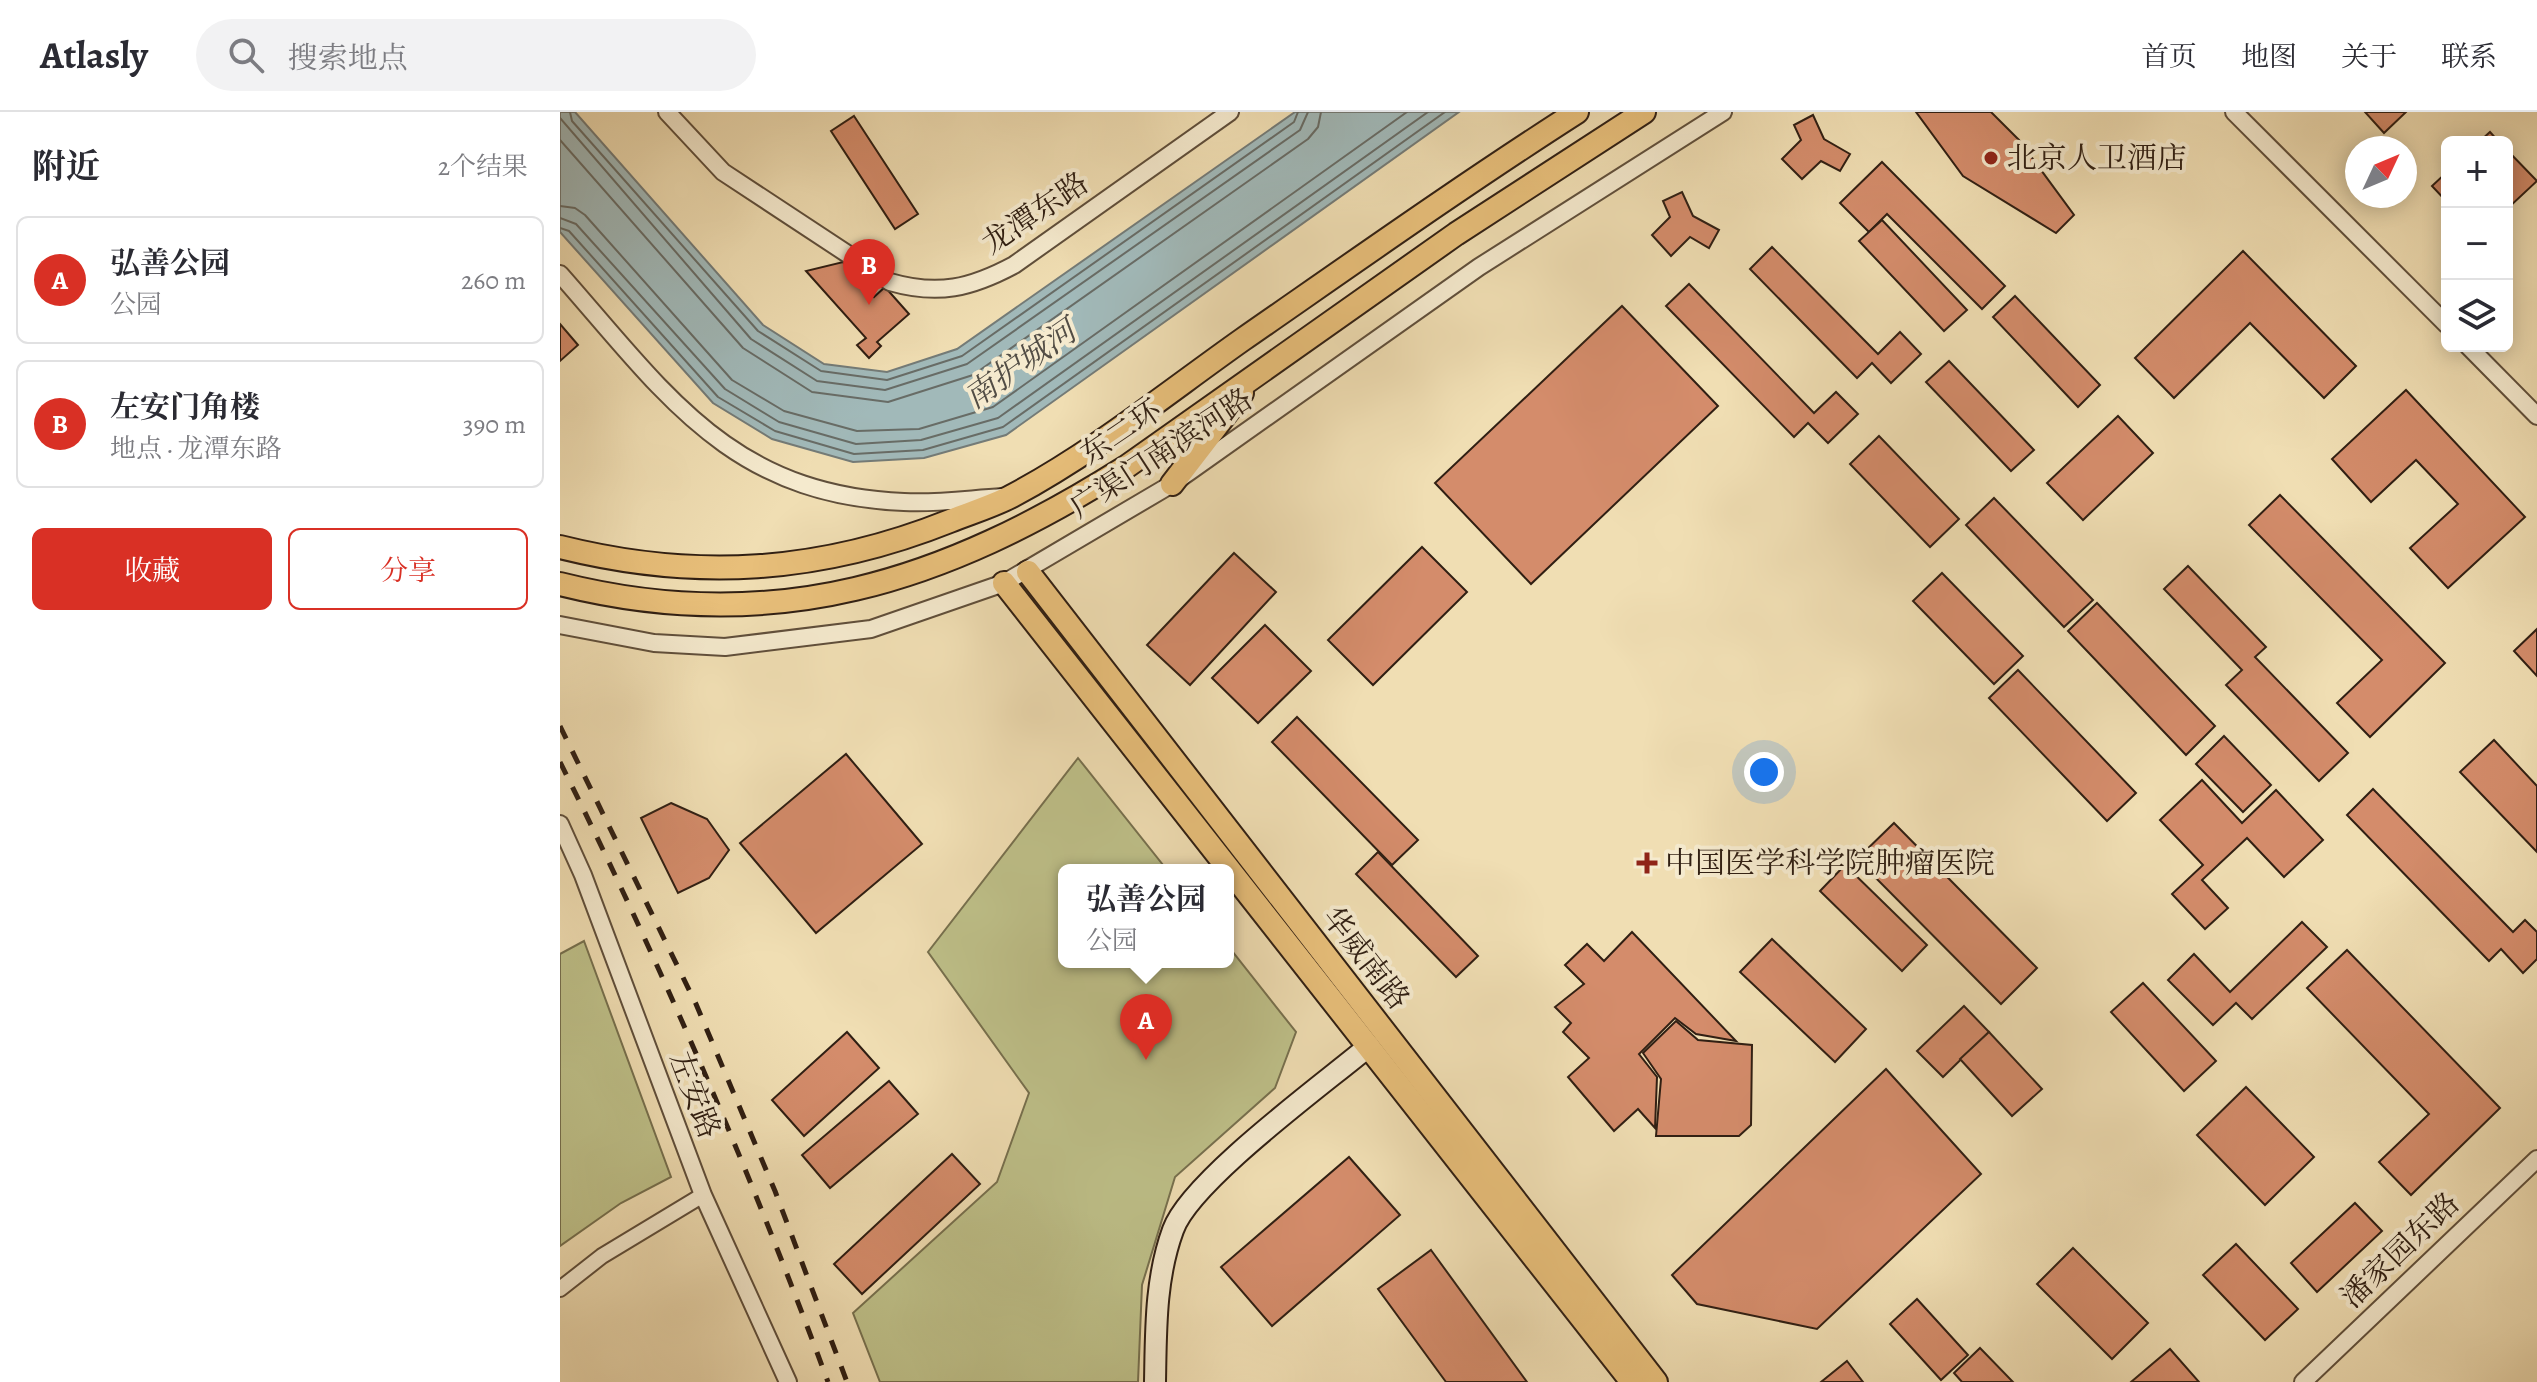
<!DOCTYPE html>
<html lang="zh">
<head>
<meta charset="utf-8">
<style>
  body { margin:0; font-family:Alegreya,"Noto Serif SC",serif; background:#f2f2f3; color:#2b2b33 }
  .controls { position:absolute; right:24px; top:24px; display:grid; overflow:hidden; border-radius:12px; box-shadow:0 4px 20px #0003 }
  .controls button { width:72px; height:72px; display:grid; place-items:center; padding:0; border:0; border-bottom:2px solid #e1e1e2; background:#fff; color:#2b2b33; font:40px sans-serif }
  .compass { position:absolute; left:1785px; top:24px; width:72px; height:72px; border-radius:50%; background:#fff; box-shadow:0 4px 20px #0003; rotate:46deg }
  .you { position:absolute; left:1204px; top:660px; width:28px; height:28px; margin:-20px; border:6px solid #fff; border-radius:50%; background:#1a73e8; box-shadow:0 0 0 12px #1a73e833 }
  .badge { display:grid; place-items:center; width:52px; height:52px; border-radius:50%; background:#d93025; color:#fff; font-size:26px; font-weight:700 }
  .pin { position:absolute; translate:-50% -66px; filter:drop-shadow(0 2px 4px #0008) }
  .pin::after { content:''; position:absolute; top:42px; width:28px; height:24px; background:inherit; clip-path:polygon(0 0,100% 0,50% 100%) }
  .popup { position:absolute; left:498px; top:752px; width:176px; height:104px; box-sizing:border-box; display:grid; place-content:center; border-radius:12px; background:#fff; filter:drop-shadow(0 2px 6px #0005); font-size:26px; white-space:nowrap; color:#7c7c81 }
  .popup b { font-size:30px; color:#2b2b33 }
  .popup::after { content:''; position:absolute; left:50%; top:100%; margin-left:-16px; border:16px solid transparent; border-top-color:#fff }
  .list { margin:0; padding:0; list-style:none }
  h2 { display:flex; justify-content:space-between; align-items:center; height:104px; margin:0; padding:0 32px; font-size:34px }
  h2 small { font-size:26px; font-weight:400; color:#7c7c81 }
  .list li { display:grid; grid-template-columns:52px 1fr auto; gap:24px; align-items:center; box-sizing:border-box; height:128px; margin:0 16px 16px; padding:0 16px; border:2px solid #e1e1e2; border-radius:12px }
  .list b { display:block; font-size:30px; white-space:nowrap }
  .list p { margin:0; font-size:26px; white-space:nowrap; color:#7c7c81 }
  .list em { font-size:26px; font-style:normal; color:#7c7c81 }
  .actions { display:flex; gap:16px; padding:24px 32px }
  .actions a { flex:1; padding:18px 0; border:2px solid #d93025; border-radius:12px; text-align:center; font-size:28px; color:#d93025 }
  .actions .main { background:#d93025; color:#fff }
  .icon { flex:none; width:44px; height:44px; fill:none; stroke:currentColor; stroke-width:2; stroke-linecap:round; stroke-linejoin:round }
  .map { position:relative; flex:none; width:1977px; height:1270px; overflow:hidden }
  header { display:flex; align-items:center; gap:48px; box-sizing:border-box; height:112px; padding:0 40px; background:#fff; border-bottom:2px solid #e1e1e2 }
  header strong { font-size:38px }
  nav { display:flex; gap:44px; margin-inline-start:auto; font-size:28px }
  .search { width:560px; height:72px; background:#f2f2f3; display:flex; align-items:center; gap:20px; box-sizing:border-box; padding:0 28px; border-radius:44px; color:#7c7c81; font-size:30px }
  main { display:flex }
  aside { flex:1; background:#fff }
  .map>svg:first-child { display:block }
</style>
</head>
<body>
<header>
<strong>Atlasly</strong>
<div class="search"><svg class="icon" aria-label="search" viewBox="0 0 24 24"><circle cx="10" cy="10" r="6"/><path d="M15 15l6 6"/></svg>搜索地点</div>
<nav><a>首页</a><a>地图</a><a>关于</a><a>联系</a></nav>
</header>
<main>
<aside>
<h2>附近<small>2个结果</small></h2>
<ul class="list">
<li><span class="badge">A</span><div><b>弘善公园</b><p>公园</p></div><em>260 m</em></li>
<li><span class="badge">B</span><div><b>左安门角楼</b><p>地点 · 龙潭东路</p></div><em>390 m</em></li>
</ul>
<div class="actions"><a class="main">收藏</a><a>分享</a></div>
</aside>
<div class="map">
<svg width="1977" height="1270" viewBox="0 0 1977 1270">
  <rect width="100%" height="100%" fill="#f0deb3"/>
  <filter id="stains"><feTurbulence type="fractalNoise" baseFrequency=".0025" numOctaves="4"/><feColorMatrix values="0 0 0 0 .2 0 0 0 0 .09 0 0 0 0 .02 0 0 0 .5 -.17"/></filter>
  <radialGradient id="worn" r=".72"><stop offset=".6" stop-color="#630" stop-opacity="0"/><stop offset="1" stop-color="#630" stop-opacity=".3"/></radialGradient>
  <!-- green -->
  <g fill="#bec089" stroke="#77704e" stroke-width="2">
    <polygon points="518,646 607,758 504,758 504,850 668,850 668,834 736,920 715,976 615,1065 582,1173 578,1270 320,1270 293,1201 437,1070 469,981 368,840"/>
    <polygon points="24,829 111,1065 61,1091 0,1134 0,842"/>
  </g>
  <!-- water -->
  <polygon fill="#a1b9b9" stroke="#747b77" stroke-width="2" points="0,0 15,0 203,213 264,252 327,260 397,237 735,0 899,0 446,323 364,346 293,350 212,327 153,291 0,120"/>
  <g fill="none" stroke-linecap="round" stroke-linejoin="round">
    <!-- shore -->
    <g stroke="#686c66" stroke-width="2">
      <polyline points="10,0 12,9 198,219 261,259 327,268 402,244 734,10 738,0"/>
      <polyline points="0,6 191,227 257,269 325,278 407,252 740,18 748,0"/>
      <polyline points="0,28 183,236 252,280 328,290 413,263 748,27 758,15 761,0"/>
      <polyline points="0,94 15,96 25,103 172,268 224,299 297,319 359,317 433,295 847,0"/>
      <polyline points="0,106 16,112 165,277 219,310 296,332 361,328 438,306 868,0"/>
      <polyline points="0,116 9,119 158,285 215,319 294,342 363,338 443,315 885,0"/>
    </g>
  </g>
  <!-- building -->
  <g fill="#d48c6b" stroke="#301f13" stroke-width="2">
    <polygon points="1356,0 1431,0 1459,28 1514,103 1496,121 1403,64"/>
    <polygon points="1805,0 1846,0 1824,21"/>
    <polygon points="1253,3 1264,27 1290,42 1280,59 1261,49 1242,67 1222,47 1241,28 1234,13"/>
    <polygon points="294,4 358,102 335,117 271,19"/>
    <polygon points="1930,20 1939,30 1919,30"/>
    <polygon points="1947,38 1977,69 1947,97"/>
    <polygon points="1322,50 1445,174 1422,197 1327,102 1309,120 1280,91"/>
    <polygon points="1887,60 1887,90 1872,74"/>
    <polygon points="1122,80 1133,104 1159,118 1149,136 1130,125 1111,144 1092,123 1110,105 1103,89"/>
    <polygon points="1322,108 1407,198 1384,219 1299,129"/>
    <polygon points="1212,135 1318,242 1340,220 1361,242 1331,271 1312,251 1297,266 1190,157"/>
    <polygon points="1683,139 1796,254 1764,286 1690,211 1614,286 1575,246"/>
    <polygon points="283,150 314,185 325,175 349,202 317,230 321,234 309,246 297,233 306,226 246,159"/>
    <polygon points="1129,172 1254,301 1276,280 1298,302 1268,331 1248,311 1234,325 1106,194"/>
    <polygon points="1455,184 1540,273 1518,295 1433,205"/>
    <polygon points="1062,194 1158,294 971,472 875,371"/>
    <polygon points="0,212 18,233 0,249"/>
    <polygon points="1389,249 1474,338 1451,359 1366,270"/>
    <polygon points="1846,278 1965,405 1888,476 1850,436 1898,392 1856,348 1811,390 1772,347"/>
    <polygon points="1558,304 1593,341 1523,408 1487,371"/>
    <polygon points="1319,324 1399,407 1370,435 1290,352"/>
    <polygon points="1720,383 1885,551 1810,625 1777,591 1822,548 1689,413"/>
    <polygon points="1434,386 1533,488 1504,515 1406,413"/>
    <polygon points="862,435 907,480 813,573 768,528"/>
    <polygon points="674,441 716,480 630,573 587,533"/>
    <polygon points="1628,454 1706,535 1695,545 1788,641 1759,669 1666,573 1682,558 1604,477"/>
    <polygon points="1382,461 1463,544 1434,572 1353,489"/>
    <polygon points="1537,491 1655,614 1626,643 1508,519"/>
    <polygon points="705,513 751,559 698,611 652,566"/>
    <polygon points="1977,517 1977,564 1954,539"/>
    <polygon points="1458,558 1576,681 1547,709 1429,586"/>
    <polygon points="737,605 858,728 832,753 712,630"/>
    <polygon points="1664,624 1711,673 1683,700 1636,652"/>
    <polygon points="1934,628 1977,674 1977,740 1900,660"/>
    <polygon points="286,642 362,732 256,821 180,731"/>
    <polygon points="1642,668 1682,711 1716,678 1763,728 1724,765 1687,726 1642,768 1668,796 1645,817 1612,782 1643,753 1600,708"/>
    <polygon points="1813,677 1953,820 1965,808 1977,820 1977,847 1963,861 1941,837 1929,849 1787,703"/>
    <polygon points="111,691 147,707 169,738 149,766 118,781 81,706"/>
    <polygon points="1334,711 1477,856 1441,892 1297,747"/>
    <polygon points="818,740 918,844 896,865 796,762"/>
    <polygon points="1285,753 1367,833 1342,859 1260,779"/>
    <polygon points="1742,810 1767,835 1692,907 1676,891 1653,913 1608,868 1634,842 1670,880"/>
    <polygon points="1072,820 1176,929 1136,922 1115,906 1079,942 1097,965 1095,1016 1078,997 1054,1019 1008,965 1029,946 1003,920 1011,911 995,895 1024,872 1005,853 1027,832 1044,849"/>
    <polygon points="1212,827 1306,917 1275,950 1180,860"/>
    <polygon points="1787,838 1940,996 1851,1083 1819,1050 1869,1002 1747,876"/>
    <polygon points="1583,871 1656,949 1624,979 1551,900"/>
    <polygon points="1404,894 1429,920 1383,965 1357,939"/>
    <polygon points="1116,909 1138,928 1192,933 1191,1013 1179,1024 1096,1024 1101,967 1083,941"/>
    <polygon points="287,920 319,956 244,1024 212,988"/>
    <polygon points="1429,920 1482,977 1452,1004 1400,947"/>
    <polygon points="1326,957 1421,1062 1257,1217 1137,1192 1112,1163"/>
    <polygon points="329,969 358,1002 270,1076 242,1043"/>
    <polygon points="1686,975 1754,1045 1705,1093 1637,1023"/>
    <polygon points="392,1042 420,1072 302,1182 274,1152"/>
    <polygon points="789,1045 840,1103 712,1214 661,1155"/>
    <polygon points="1795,1091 1822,1119 1757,1180 1731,1151"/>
    <polygon points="1676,1132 1738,1197 1705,1228 1643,1163"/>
    <polygon points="1513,1136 1588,1211 1552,1247 1477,1172"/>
    <polygon points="871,1138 967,1270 886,1270 818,1177"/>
    <polygon points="1357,1187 1408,1243 1381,1268 1330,1212"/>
    <polygon points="1420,1236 1453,1270 1402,1270 1394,1261"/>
    <polygon points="1610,1237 1639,1270 1571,1270"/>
    <polygon points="1287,1249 1303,1270 1261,1270"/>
  </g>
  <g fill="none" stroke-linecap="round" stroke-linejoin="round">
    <!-- minor casing -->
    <g stroke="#604f3b" stroke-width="18">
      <polyline id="minor" points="0,1177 42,1144 143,1083"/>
    </g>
    <!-- tertiary casing -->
    <g stroke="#604f3b" stroke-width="20">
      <g id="tertiary">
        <path d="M107,0L163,60L330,170C378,184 411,176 454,153L670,0"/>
        <polyline points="1674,0 1887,213"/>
        <path d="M0,162C105,281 170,383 344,390C376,392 409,387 442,385"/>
        <polyline points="1908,234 1977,304"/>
        <polyline points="0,513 94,531 165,535 311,517 444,471 612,372 919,155 1163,0"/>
        <polyline points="0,712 23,763 143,1083 228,1270"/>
        <polyline points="1743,1270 1977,1047"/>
      </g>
    </g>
    <!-- secondary casing -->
    <g stroke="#301f13" stroke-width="24">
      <path id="secondary" d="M595,1270C596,1219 595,1167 613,1118C630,1069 765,971 809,934"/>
    </g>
    <!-- primary casing -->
    <g stroke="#301f13" stroke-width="26">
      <g id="primary">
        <polyline points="468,460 1096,1270"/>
        <polyline points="444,471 1072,1270"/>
      </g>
    </g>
    <!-- trunk casing -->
    <g stroke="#301f13" stroke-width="26">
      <g id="trunk">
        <polyline points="612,372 682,281"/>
        <path d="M0,435C136,469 260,461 390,409C410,401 433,394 452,384C533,341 607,281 682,228C793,151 903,73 1017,0"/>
        <path d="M0,472C215,526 384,470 566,355L896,122L1084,0"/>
      </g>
    </g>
    <!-- minor -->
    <use href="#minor" stroke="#f5eace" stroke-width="14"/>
    <!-- tertiary -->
    <use href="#tertiary" stroke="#f5eace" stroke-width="16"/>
    <!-- secondary -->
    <use href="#secondary" stroke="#f5eace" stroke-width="20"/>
    <!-- primary -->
    <use href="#primary" stroke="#e8bf7a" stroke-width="22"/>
    <!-- trunk -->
    <use href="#trunk" stroke="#e8bf7a" stroke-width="22"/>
    <!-- rail -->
    <g stroke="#301f13" stroke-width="5" stroke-dasharray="14 14" stroke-linecap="butt">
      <polyline points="0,614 136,892 215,1079 287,1270"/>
      <path d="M0,650C101,852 190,1059 268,1270"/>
    </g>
  </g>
  <!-- markers -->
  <g fill="#8f2418" stroke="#f5eace" stroke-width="3">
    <circle cx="1431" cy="46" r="8"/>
    <path d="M1083 739h8v8h8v8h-8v8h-8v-8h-8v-8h8z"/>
  </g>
  <g text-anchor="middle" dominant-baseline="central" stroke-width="8" stroke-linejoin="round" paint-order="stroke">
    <!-- poi labels -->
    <g font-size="30" fill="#301f13" stroke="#f5eace" text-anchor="start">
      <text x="1447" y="46">北京人卫酒店</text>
      <text x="1105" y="751">中国医学科学院肿瘤医院</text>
    </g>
    <!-- street labels -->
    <g font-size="30" fill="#301f13" stroke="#f5eace">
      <text transform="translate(475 101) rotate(-34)">龙潭东路</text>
      <text transform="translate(561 320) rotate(-34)">东二环</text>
      <text transform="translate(601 341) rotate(-33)">广渠门南滨河路</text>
      <text transform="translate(806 846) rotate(52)">华威南路</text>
      <text transform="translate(135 983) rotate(69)">左安路</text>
      <text transform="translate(1840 1138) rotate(-44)">潘家园东路</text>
    </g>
    <!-- water labels -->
    <g font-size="32" font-style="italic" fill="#524d45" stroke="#f5eace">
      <text transform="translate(460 252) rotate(-35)">南护城河</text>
    </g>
  </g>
  <rect width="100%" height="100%" filter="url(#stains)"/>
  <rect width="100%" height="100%" fill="url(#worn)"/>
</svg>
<div class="controls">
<button>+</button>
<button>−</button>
<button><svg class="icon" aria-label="layers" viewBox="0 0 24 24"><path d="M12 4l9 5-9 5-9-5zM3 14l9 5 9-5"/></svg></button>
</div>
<svg class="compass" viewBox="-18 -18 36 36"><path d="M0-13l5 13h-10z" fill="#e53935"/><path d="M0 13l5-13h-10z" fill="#7c7c81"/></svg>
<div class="you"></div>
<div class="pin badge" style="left:586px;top:948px">A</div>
<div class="popup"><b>弘善公园</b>公园</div>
<div class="pin badge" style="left:309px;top:193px">B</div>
</div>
</main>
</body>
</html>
